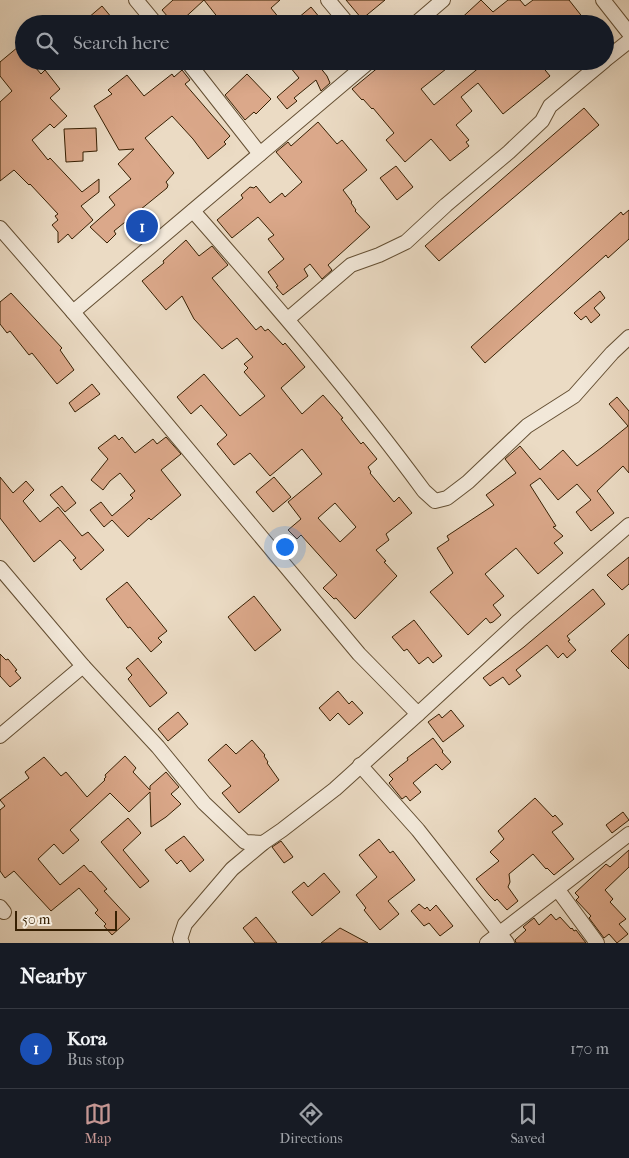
<!DOCTYPE html>
<html lang="en">
<head>
<meta charset="utf-8">
<style>
  body { margin:0; font-family:"IM FELL French Canon",serif; background:#242831; color:#f1f3f6 }
  .scale { position:absolute; left:15px; bottom:12px; width:102px; box-sizing:border-box; padding-left:5px; border:2px solid #372003; border-top:0; font-size:14px; line-height:18px; white-space:nowrap; color:#372003; -webkit-text-stroke:4px #f2e8d9; paint-order:stroke }
  .you { position:absolute; left:284px; top:546px; width:18px; height:18px; margin:-12px; border:4px solid #fff; border-radius:50%; background:#1a73e8; box-shadow:0 0 0 8px #1a73e833 }
  .badge { display:grid; place-items:center; width:32px; height:32px; border-radius:50%; background:#c59692; color:#fff; font-size:16px; font-weight:700 }
  .pin { position:absolute; translate:-50% -50%; border:2px solid #fff; box-shadow:0 1px 5px #0006 }
  .list { margin:0; padding:0; list-style:none }
  h2 { display:flex; justify-content:space-between; align-items:center; height:65px; margin:0; padding:0 20px; font-size:21px }
  h2 small { font-size:16px; font-weight:400; color:#9ea1a6 }
  .list li { display:grid; grid-template-columns:32px 1fr auto; gap:15px; align-items:center; box-sizing:border-box; height:80px; padding:0 20px; border-top:1px solid #363941 }
  .list b { display:block; font-size:19px; white-space:nowrap }
  .list p { margin:0; font-size:16px; white-space:nowrap; color:#9ea1a6 }
  .list em { font-size:16px; font-style:normal; color:#9ea1a6 }
  .icon { flex:none; width:28px; height:28px; fill:none; stroke:currentColor; stroke-width:2; stroke-linecap:round; stroke-linejoin:round }
  .map { position:relative; flex:none; width:629px; height:943px; overflow:hidden }
  .search { position:absolute; background:#171b24; box-shadow:0 5px 20px #0002; left:15px; right:15px; top:15px; height:55px; display:flex; align-items:center; gap:12px; box-sizing:border-box; padding:0 18px; border-radius:28px; color:#9ea1a6; font-size:19px }
  .sheet { height:145px; background:#171b24 }
  nav { display:flex; justify-content:space-around; align-items:center; box-sizing:border-box; height:70px; border-top:1px solid #363941; background:#171b24; font-size:14px; color:#9ea1a6 }
  nav a { display:grid; justify-items:center; gap:2px }
  nav .on { color:#c59692 }
  .map>svg:first-child { display:block }
</style>
</head>
<body>
<div class="map">
<svg width="629" height="943" viewBox="0 0 629 943">
  <rect width="100%" height="100%" fill="#ebdbc4"/>
  <filter id="stains"><feTurbulence type="fractalNoise" baseFrequency=".004" numOctaves="4"/><feColorMatrix values="0 0 0 0 .2 0 0 0 0 .09 0 0 0 0 .02 0 0 0 .5 -.17"/></filter>
  <radialGradient id="worn" r=".72"><stop offset=".6" stop-color="#630" stop-opacity="0"/><stop offset="1" stop-color="#630" stop-opacity=".3"/></radialGradient>
  <!-- building -->
  <g fill="#dba88a" stroke="#372003" fill-rule="evenodd">
    <polygon points="173,0 280,0 271,8 284,24 223,24 204,0 178,24 174,24 162,10"/>
    <polygon points="346,0 385,0 362,19"/>
    <polygon points="481,0 493,12 508,0 520,0 525,6 533,0 569,0 584,19 579,24 455,24"/>
    <polygon points="102,6 112,18 105,24 81,24"/>
    <polygon points="311,7 325,24 291,24"/>
    <polygon points="18,47 24,53 24,61 30,61 41,74 45,70 60,89 50,98 67,116 54,128 50,124 32,140 48,160 50,158 82,192 99,179 99,192 81,206 93,220 72,239 68,234 58,243 58,232 52,225 58,220 55,216 58,214 30,184 29,185 14,170 0,181 0,102 12,91 0,76 0,62"/>
    <polygon points="285,61 315,61 327,76 330,83 321,91 316,80 294,98 297,101 287,109 277,97 299,78"/>
    <polygon points="379,61 456,61 421,89 434,105 487,61 535,61 539,66 541,65 550,76 503,114 478,83 461,97 472,111 456,125 469,140 466,142 469,146 450,161 431,139 405,162 386,140 394,133 373,108 372,109 363,99 362,100 352,89 380,66"/>
    <polygon points="182,70 190,80 185,84 230,136 224,142 226,144 208,159 193,139 172,116 145,138 174,173 166,182 168,185 167,188 114,231 116,234 107,243 90,227 115,205 109,197 131,179 118,164 134,149 119,150 94,106 112,94 108,90 127,75 144,96 172,74 174,77"/>
    <polygon points="247,74 271,99 256,114 254,112 245,120 225,95"/>
    <polygon points="584,108 599,125 439,261 425,246"/>
    <polygon points="318,122 337,144 342,140 367,170 343,190 352,202 351,203 356,210 355,211 370,227 328,265 332,270 322,279 310,264 304,269 308,276 283,295 276,287 278,286 268,272 284,259 268,239 274,235 258,217 232,238 217,220 243,198 241,195 250,187 254,188 256,186 270,203 282,193 285,197 302,182 276,152 288,142 291,146"/>
    <polygon points="96,128 97,151 83,152 83,161 66,162 64,129"/>
    <polygon points="396,166 413,187 397,200 380,178"/>
    <polygon points="629,210 629,239 608,258 606,255 485,363 471,347 621,212 623,215"/>
    <path d="M186,240L199,256L212,246L228,265L212,278L256,330L261,326L265,331L268,329L283,345L285,343L305,367L281,388L302,414L323,395L343,418L341,419L361,444L363,442L377,459L368,467L371,472L370,473L394,502L399,497L412,513L386,534L389,540L376,550L386,561L384,562L397,576L355,619L336,598L334,599L323,588L337,575L301,535L297,539L288,530L301,519L288,502L322,474L302,449L270,476L250,453L234,465L217,444L227,435L201,405L191,414L177,397L204,374L240,416L265,396L244,372L248,368L244,364L253,357L237,338L222,349L194,319L182,296L166,310L142,281L164,263L163,261ZM335,503L356,527L340,542L318,518Z"/>
    <polygon points="600,291 605,298 594,308 600,315 591,323 586,316 581,320 574,313"/>
    <polygon points="11,293 62,348 60,350 74,370 57,384 32,353 29,355 10,331 7,333 0,324 0,302"/>
    <polygon points="92,384 100,394 75,412 69,403"/>
    <polygon points="617,397 629,411 629,473 623,466 597,491 614,513 591,531 576,512 591,500 577,484 558,500 540,478 530,485 556,526 553,527 563,536 554,543 563,553 538,574 516,548 504,558 485,574 504,596 493,605 501,615 493,622 490,623 486,618 468,635 430,592 453,573 437,548 449,540 447,536 494,505 486,495 516,473 505,459 520,446 540,470 563,450 577,466 601,448 628,426 609,404"/>
    <polygon points="115,435 119,440 122,437 135,453 153,439 157,444 166,437 181,454 161,470 181,495 151,520 149,518 128,537 112,520 104,527 90,510 101,502 112,516 133,498 130,495 135,491 120,473 110,481 103,490 91,480 108,459 98,448"/>
    <polygon points="0,477 13,493 26,481 34,490 23,501 40,522 58,507 82,536 88,532 104,550 81,570 73,560 76,558 60,540 34,562 0,518"/>
    <polygon points="274,477 291,497 273,512 256,492"/>
    <polygon points="62,486 76,503 65,512 50,495"/>
    <polygon points="629,557 629,584 622,590 607,575"/>
    <polygon points="127,582 167,631 158,638 162,642 151,652 130,627 128,628 106,599"/>
    <polygon points="593,589 605,604 567,636 570,640 568,641 576,650 567,658 563,653 558,658 547,645 516,670 521,676 509,685 503,677 490,686 483,678 524,647"/>
    <polygon points="254,596 281,630 255,651 228,617"/>
    <polygon points="414,620 442,656 433,663 428,657 419,664 407,649 404,651 392,637"/>
    <polygon points="629,634 629,669 611,651"/>
    <polygon points="0,654 6,660 8,659 17,670 15,671 21,678 10,687 0,676"/>
    <polygon points="138,658 167,693 150,707 128,679 132,675 126,668"/>
    <polygon points="338,691 349,704 352,701 363,713 349,725 338,713 330,721 319,708"/>
    <polygon points="451,710 464,726 443,742 428,722 439,714 442,718"/>
    <polygon points="178,712 188,724 168,741 158,729"/>
    <polygon points="433,738 443,751 442,752 451,762 442,770 436,764 413,783 421,792 410,801 406,796 402,799 389,783 393,779 389,775 408,760 407,758"/>
    <polygon points="252,740 265,755 264,756 268,762 267,763 279,780 239,813 222,793 231,786 208,760 226,744 236,754"/>
    <polygon points="125,756 136,768 133,772 150,790 150,786 166,772 179,787 171,794 181,804 166,817 151,827 150,792 129,812 110,793 70,830 79,840 63,854 54,844 38,859 60,885 84,865 90,872 91,871 107,889 104,891 130,919 112,935 104,926 106,924 95,913 98,910 79,888 51,911 14,871 5,878 0,871 0,810 5,806 0,800 29,778 25,772 44,757 61,776 66,772 87,797 105,780 104,779 106,777 105,775"/>
    <polygon points="535,798 553,817 555,815 563,824 552,832 574,859 554,875 547,868 546,869 533,854 509,874 510,882 508,887 518,901 507,910 497,899 495,901 489,895 476,879 499,861 490,852 504,839 498,831"/>
    <polygon points="623,812 629,820 612,833 606,825"/>
    <polygon points="128,818 141,833 123,850 149,881 140,888 101,842"/>
    <polygon points="184,836 204,860 190,872 181,860 177,864 165,850"/>
    <polygon points="379,839 390,853 393,851 415,880 388,901 399,914 380,930 364,910 366,908 356,895 377,877 359,855"/>
    <polygon points="281,841 293,857 284,863 272,847"/>
    <polygon points="629,850 629,867 605,890 613,899 610,902 626,919 619,924 628,934 617,943 609,934 604,938 589,918 591,916 576,900 579,897 575,893 606,864 610,867"/>
    <polygon points="324,873 340,892 312,916 292,892 304,882 308,887"/>
    <polygon points="419,904 425,909 427,907 430,911 436,905 453,926 440,936 429,923 424,926 411,911"/>
    <polygon points="551,914 556,920 560,917 571,929 572,928 574,931 576,930 586,943 516,943 515,940 526,930 523,927 529,922 534,918 539,925"/>
    <polygon points="256,917 277,943 255,943 243,928"/>
    <polygon points="340,928 368,943 321,943"/>
  </g>
  <g fill="none" stroke-linecap="round" stroke-linejoin="round">
    <!-- street casing -->
    <g stroke="#644f33" stroke-width="16">
      <g id="street">
        <polyline points="136,0 156,24"/>
        <polyline points="328,0 348,24"/>
        <polyline points="603,0 629,33"/>
        <polyline points="415,24 443,0"/>
        <polyline points="605,60 629,41"/>
        <polyline points="187,61 260,154"/>
        <path d="M193,211C273,302 352,393 424,491L435,501L447,498L468,482L527,426L574,396L612,353L629,337"/>
        <polyline points="0,228 73,312 359,654 418,714 519,621 629,525"/>
        <polyline points="73,312 370,61"/>
        <polyline points="288,319 351,265 379,255 406,242 446,205 509,152 542,121 550,106 604,61"/>
        <polyline points="0,568 83,666 158,747 204,803 245,842 263,843 282,830 335,789 418,714"/>
        <polyline points="0,736 83,666"/>
        <polyline points="360,765 418,830 507,943"/>
        <polyline points="558,890 597,943"/>
        <polyline points="0,907 4,912"/>
        <polyline points="182,943 180,939 185,924 232,869 263,843"/>
        <polyline points="487,943 629,834"/>
      </g>
    </g>
    <!-- street -->
    <use href="#street" stroke="#f2e8d9" stroke-width="14"/>
  </g>
  <rect width="100%" height="100%" filter="url(#stains)"/>
  <rect width="100%" height="100%" fill="url(#worn)"/>
</svg>
<div class="scale">50 m</div>
<div class="you"></div>
<div class="pin badge" style="left:142px;top:226px;background:#1a4fb4">1</div>
<div class="search"><svg class="icon" aria-label="search" viewBox="0 0 24 24"><circle cx="10" cy="10" r="6"/><path d="M15 15l6 6"/></svg>Search here</div>
</div>
<section class="sheet">
<h2>Nearby<small></small></h2>
<ul class="list">
<li><span class="badge" style="background:#1a4fb4">1</span><div><b>Kora</b><p>Bus stop</p></div><em>170 m</em></li>
</ul>
</section>
<nav>
<a class="on"><svg class="icon" aria-label="map" viewBox="0 0 24 24"><path d="M3 6l6-2 6 2 6-2v14l-6 2-6-2-6 2zM9 4v14M15 6v14"/></svg>Map</a>
<a><svg class="icon" aria-label="directions" viewBox="0 0 24 24"><path d="M12 3l9 9-9 9-9-9zM9 14v-3h6M13 9l2 2-2 2"/></svg>Directions</a>
<a><svg class="icon" aria-label="saved" viewBox="0 0 24 24"><path d="M7 4h10v16l-5-4-5 4z"/></svg>Saved</a>
</nav>
</body>
</html>
